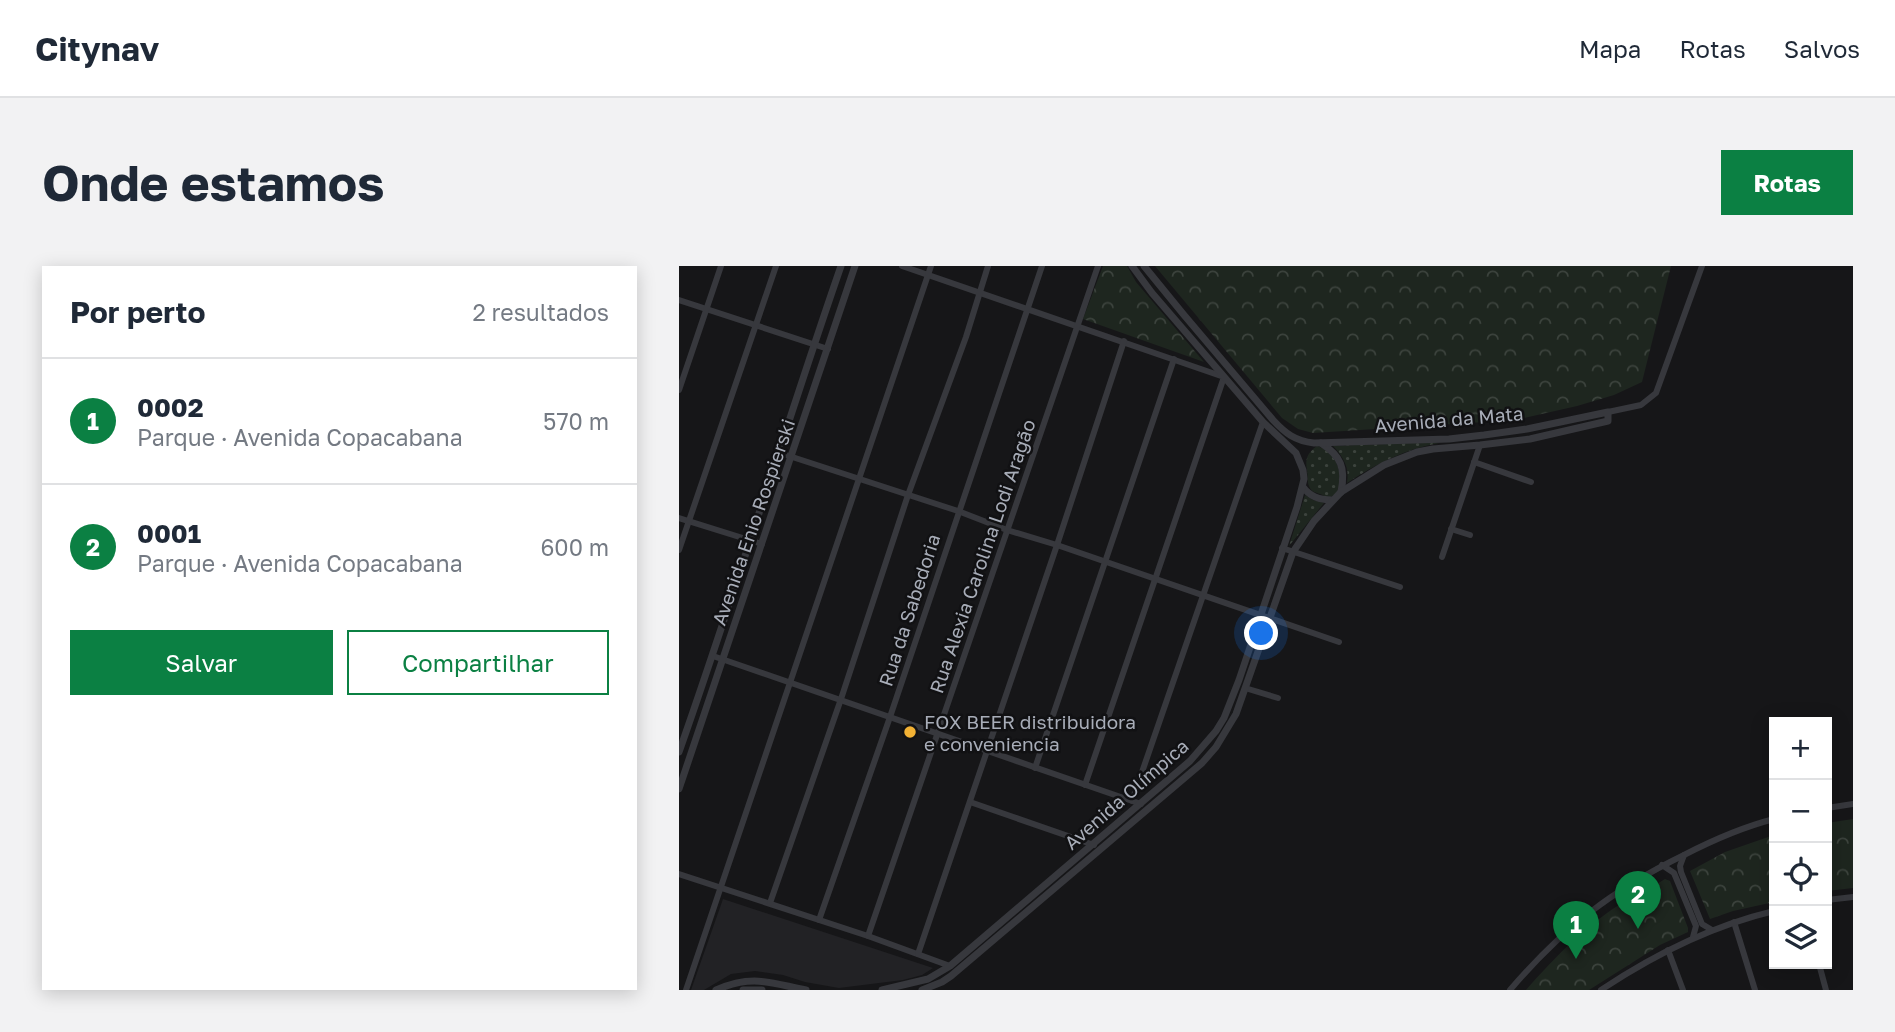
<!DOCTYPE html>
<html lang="pt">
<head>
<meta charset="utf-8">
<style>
  body { margin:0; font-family:"Golos Text",sans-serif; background:#f2f2f3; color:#1f2937 }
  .controls { position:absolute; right:21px; bottom:21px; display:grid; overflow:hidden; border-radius:0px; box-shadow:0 4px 18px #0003 }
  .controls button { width:63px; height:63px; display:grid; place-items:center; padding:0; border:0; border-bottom:2px solid #e0e1e3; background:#fff; color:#1f2937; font:35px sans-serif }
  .you { position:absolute; left:583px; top:368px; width:24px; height:24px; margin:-18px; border:5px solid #fff; border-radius:50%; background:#1a73e8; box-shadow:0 0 0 10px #1a73e833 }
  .badge { display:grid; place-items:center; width:46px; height:46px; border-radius:50%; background:#0b8043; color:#fff; font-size:23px; font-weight:700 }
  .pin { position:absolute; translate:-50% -58px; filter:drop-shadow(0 2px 4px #0008) }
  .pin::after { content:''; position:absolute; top:37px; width:24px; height:21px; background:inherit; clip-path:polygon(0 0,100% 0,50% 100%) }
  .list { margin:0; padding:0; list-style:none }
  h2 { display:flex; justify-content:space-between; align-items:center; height:91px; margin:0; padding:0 28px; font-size:30px }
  h2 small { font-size:23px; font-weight:400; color:#747a83 }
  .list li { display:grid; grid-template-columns:46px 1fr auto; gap:21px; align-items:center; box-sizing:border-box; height:126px; padding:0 28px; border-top:2px solid #e0e1e3 }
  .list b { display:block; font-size:26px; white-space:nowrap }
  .list p { margin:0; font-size:23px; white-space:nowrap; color:#747a83 }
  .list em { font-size:23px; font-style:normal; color:#747a83 }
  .actions { display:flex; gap:14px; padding:21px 28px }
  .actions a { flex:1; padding:16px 0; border:2px solid #0b8043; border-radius:0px; text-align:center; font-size:24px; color:#0b8043 }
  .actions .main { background:#0b8043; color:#fff }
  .icon { flex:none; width:38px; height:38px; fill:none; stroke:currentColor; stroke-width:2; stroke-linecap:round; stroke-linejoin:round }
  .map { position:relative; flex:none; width:1174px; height:724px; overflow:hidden; border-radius:0px }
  header { display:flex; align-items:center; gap:42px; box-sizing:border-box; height:98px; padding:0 35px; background:#fff; border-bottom:2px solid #e0e1e3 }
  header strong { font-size:33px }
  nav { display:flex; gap:38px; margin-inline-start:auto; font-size:24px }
  .intro { display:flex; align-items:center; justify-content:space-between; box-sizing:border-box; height:168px; padding:0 42px }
  h1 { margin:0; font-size:49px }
  .button { padding:18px 32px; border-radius:0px; background:#0b8043; color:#fff; font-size:24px; font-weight:700 }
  main { display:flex; gap:42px; padding:0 42px }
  aside { flex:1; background:#fff; border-radius:0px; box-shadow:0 4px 18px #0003 }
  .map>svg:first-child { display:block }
</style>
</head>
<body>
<header>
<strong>Citynav</strong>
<nav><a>Mapa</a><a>Rotas</a><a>Salvos</a></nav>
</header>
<div class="intro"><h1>Onde estamos</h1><a class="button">Rotas</a></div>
<main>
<aside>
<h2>Por perto<small>2 resultados</small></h2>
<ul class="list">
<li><span class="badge">1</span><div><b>0002</b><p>Parque · Avenida Copacabana</p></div><em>570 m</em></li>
<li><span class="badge">2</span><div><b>0001</b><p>Parque · Avenida Copacabana</p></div><em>600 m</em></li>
</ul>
<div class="actions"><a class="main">Salvar</a><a>Compartilhar</a></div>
</aside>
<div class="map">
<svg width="1174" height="724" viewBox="0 0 1174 724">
  <defs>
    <pattern id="grass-dots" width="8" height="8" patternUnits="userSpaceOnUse" patternTransform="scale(1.75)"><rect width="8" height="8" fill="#1e261f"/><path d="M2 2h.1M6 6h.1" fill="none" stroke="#3c433d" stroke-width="1.8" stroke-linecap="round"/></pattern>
    <pattern id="forest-crowns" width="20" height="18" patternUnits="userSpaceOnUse" patternTransform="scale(1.75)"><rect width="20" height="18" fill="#1e261f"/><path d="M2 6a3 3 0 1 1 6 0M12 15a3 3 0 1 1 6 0" fill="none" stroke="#3c433d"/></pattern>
  </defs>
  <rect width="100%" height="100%" fill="#161618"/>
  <!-- built -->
  <polygon fill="#222225" points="44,633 254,702 243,709 224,714 160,722 126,716 104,709 76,705 52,708 25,724 12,724"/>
  <!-- grass -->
  <g fill="url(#grass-dots)">
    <path d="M734,177H760C726,183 697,198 668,217C671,202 664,190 654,180Z"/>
    <path d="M638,180C645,182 651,187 655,193C662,202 666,230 649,231C648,231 639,227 638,227C635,226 632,225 630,220C628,216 629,209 628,204C626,193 628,187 638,180Z"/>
    <polygon points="626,229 634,234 645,237 610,280"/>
  </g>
  <!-- forest -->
  <g fill="url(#forest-crowns)">
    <polygon points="424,0 448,0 457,16 525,96 404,53"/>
    <polygon points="476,0 992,0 963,116 935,129 898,140 836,154 634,167 619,163 603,152"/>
    <polygon points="1174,553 1174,622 1148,625 1148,557"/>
    <polygon points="1095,569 1095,636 1054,645 1031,653 1011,605 1046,586"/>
    <path d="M986,613L991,615L1009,662V666L981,679L910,724H847C876,691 909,657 948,634C960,627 974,621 986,613Z"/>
  </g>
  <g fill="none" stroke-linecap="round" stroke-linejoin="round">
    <!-- minor -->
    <g stroke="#37383d" stroke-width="6">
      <polyline points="223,0 545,111 406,519"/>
      <polyline points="0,34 149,83"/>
      <polyline points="0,124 42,0"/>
      <polyline points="929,146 962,139 977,127 1023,0"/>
      <polyline points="101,187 279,245 328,264 378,279 660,376"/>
      <polyline points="795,196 852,216"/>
      <polyline points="0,252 83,278"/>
      <polyline points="772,263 791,269"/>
      <polyline points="603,282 721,321"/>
      <polyline points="0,284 97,0"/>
      <polyline points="763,291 801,179"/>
      <polyline points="34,390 462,538"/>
      <polyline points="566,422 599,432"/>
      <polyline points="356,502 495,93"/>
      <polyline points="453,535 584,156"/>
      <polyline points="291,536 415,579"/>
      <polyline points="1148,542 1174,538"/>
      <polyline points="1005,589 1001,600 1002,606 1023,658 1033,664"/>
      <polyline points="983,599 995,607 1017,660 1014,671"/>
      <polyline points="0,608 189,670 271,700"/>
      <polyline points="1148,634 1174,631"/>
      <polyline points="91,637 162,433 229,229 287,71 309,0"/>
      <polyline points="140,654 211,451 363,0"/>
      <polyline points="1055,656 1076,724"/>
      <polyline points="189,670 419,0"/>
      <polyline points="989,684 1004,724"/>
      <polyline points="239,688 378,279 445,75"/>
      <polyline points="1140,698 1147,724"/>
      <polyline points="7,724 252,0"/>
      <path d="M831,724C883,663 933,624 1005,589C1034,574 1064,561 1095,553"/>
      <path d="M922,724C976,688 1032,660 1095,645"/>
    </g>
    <!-- tertiary -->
    <g stroke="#37383d" stroke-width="7">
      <path d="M642,177C662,190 667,202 662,226"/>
      <path d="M624,221C631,231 642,234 653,234"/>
      <path d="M0,486C57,325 106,161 162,0"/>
      <polyline points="0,523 176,0"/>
      <path d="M37,724C74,708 91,717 127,724"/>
      <polyline points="64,724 83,724"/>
      <polyline points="203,724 249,713 271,700 511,495 537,465 545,452 560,414 618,241 625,213 624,204 617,187 584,156 473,27 453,0"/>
      <path d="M243,724L263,716L272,710L523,497L537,481L557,448L614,286L635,255L662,226L705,199L738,186L754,183L801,179L851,173L929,155V146L848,163L805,169L770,173L635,177C616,175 606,167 594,154L505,49L465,0"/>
    </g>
  </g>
  <!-- markers -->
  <circle fill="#f2b134" stroke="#111113" stroke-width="2.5" cx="231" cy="466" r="7"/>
  <g text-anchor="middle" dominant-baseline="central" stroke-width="5" stroke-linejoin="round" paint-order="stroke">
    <!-- street labels -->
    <g font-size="19" fill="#a8adb8" stroke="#111113">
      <text transform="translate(770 153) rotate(-5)">Avenida da Mata</text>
      <text transform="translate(74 256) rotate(-71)">Avenida Enio Rospierski</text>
      <text transform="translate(303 290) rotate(-71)">Rua Alexia Carolina Lodi Aragão</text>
      <text transform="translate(230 344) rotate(-72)">Rua da Sabedoria</text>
      <text transform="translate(447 528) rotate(-41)">Avenida Olímpica</text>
    </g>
    <!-- poi labels -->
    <g font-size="19" fill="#a8adb8" stroke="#111113" text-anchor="start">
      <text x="245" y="455">FOX BEER distribuidora<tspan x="245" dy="22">e conveniencia</tspan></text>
    </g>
  </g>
</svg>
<div class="controls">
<button>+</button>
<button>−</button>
<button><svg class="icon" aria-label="locate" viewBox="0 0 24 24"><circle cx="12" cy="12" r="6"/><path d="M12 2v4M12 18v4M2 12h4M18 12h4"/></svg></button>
<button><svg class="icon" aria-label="layers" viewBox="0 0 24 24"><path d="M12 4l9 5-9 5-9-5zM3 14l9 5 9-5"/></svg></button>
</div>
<div class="you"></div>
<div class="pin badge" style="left:897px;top:693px">1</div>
<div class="pin badge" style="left:959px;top:663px">2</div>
</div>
</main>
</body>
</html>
